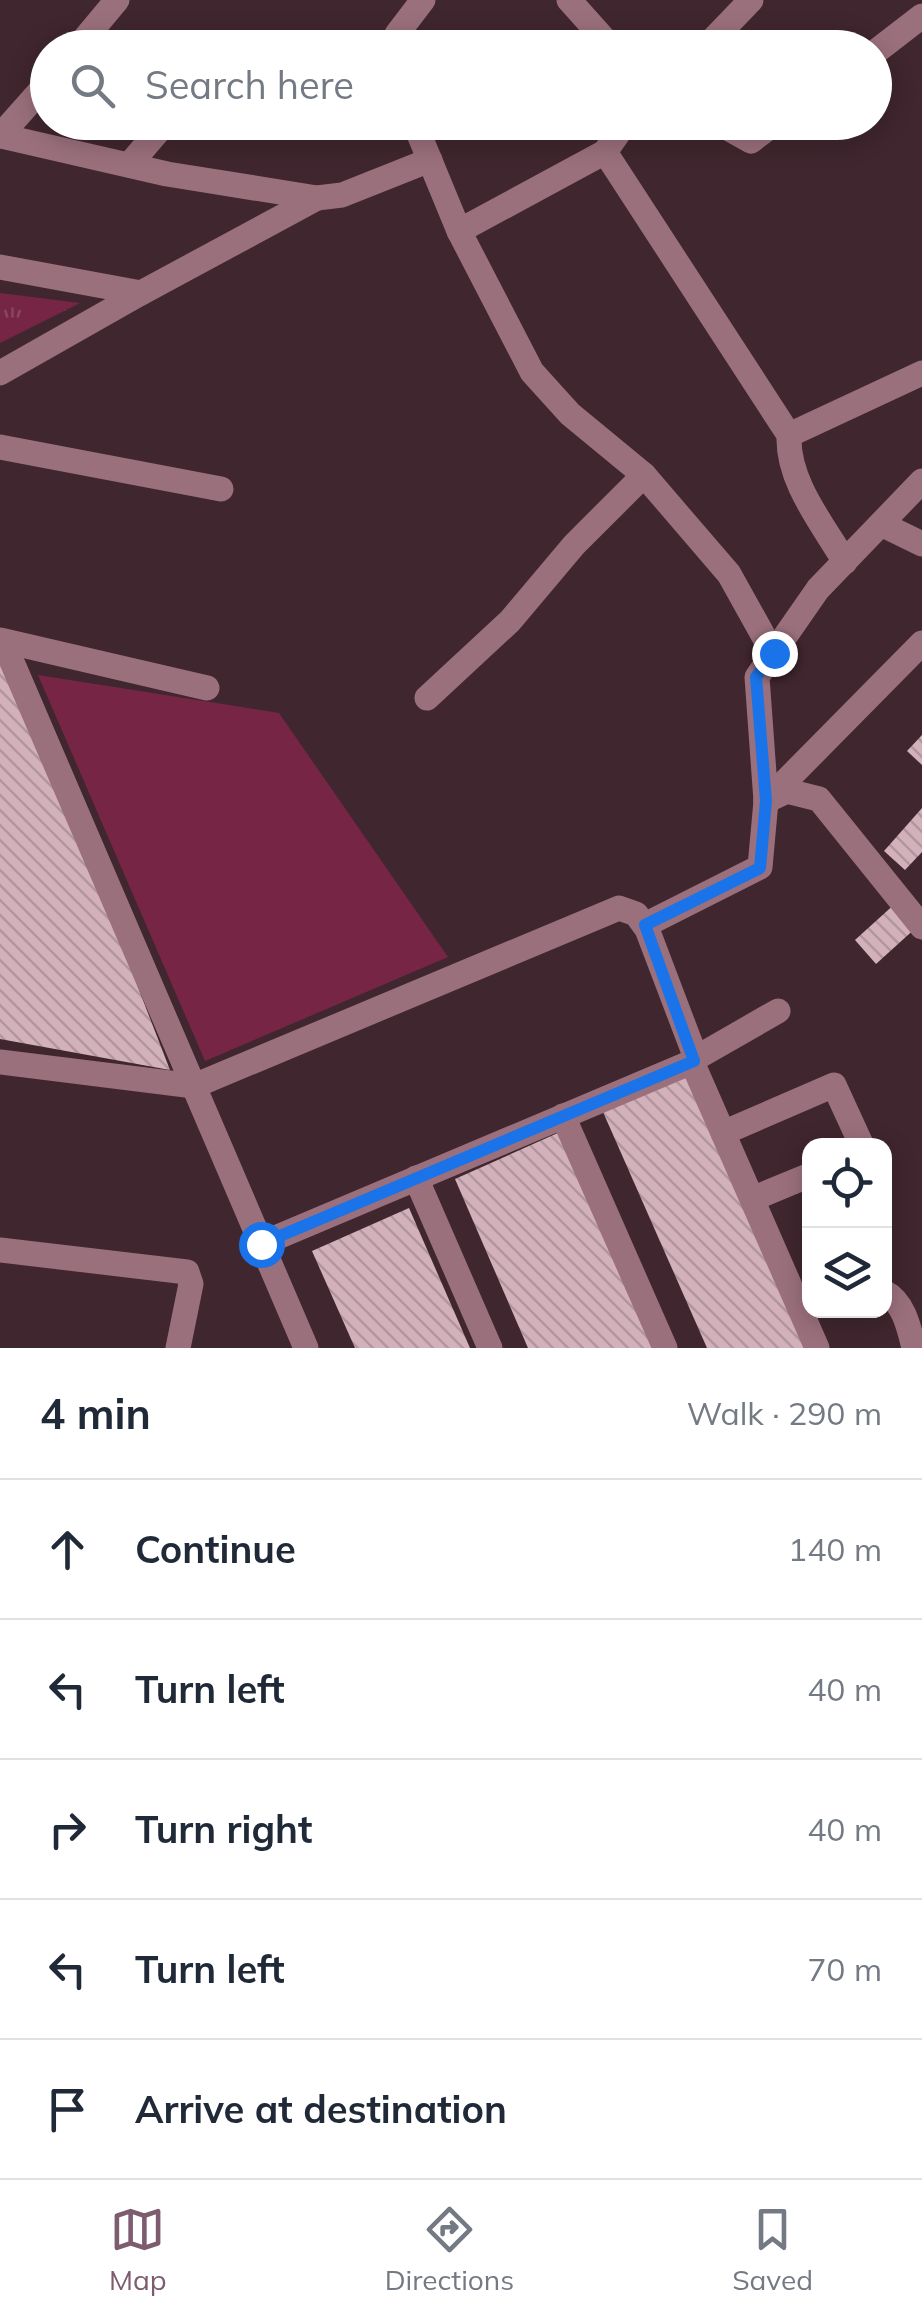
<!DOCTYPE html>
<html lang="en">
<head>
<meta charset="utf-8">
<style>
  body { margin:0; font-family:Mulish,sans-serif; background:#f6f6f7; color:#1f2937 }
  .controls { position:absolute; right:30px; bottom:30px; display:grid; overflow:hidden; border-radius:20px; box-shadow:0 5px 25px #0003 }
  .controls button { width:90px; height:90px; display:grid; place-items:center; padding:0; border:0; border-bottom:2px solid #e0e1e3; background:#fff; color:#1f2937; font:50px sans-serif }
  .stop { position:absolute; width:30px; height:30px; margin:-22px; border:8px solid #1a73e8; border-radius:50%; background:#fff }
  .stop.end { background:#1a73e8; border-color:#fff; box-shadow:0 2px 10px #0008 }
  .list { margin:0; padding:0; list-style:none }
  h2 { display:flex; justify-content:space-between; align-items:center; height:130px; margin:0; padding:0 40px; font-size:42px }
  h2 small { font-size:32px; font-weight:400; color:#747a83 }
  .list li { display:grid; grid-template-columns:65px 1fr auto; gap:30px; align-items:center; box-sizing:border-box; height:140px; padding:0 40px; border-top:2px solid #e0e1e3 }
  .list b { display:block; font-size:38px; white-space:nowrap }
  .list em { font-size:32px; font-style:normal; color:#747a83 }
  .icon { flex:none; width:55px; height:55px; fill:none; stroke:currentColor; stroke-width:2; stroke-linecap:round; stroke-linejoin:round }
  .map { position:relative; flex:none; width:922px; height:1348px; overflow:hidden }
  .search { position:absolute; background:#fff; box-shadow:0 5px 25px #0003; left:30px; right:30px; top:30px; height:110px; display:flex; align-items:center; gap:25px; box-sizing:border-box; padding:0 35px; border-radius:55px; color:#747a83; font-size:38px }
  .sheet { height:830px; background:#fff }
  nav { display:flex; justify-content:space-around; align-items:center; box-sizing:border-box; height:140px; border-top:2px solid #e0e1e3; background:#fff; font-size:28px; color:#747a83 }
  nav a { display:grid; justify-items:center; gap:5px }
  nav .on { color:#7d5c6f }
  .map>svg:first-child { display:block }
</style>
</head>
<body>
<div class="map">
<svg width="922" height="1348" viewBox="0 0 922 1348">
  <defs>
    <pattern id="park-tufts" width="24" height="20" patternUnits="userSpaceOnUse" patternTransform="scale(2.5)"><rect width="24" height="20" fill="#772545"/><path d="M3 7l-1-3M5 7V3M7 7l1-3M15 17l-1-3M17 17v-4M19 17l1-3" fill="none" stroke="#8b4460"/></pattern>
    <pattern id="building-back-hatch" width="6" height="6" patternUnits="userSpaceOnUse" patternTransform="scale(2.5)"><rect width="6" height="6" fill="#d3b1ba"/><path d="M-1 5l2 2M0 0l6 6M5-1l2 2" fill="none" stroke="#b1969d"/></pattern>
  </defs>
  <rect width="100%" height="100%" fill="#40262e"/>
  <!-- park -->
  <polygon fill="url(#park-tufts)" points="0,293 80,303 0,343"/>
  <!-- garden -->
  <polygon fill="#772545" points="38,675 279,713 448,957 205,1061"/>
  <!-- building -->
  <g fill="url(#building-back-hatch)">
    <polygon points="0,657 11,659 170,1070 0,1039"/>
    <polygon points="922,735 922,765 907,751"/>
    <polygon points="922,808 922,852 905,870 884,851"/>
    <polygon points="898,901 919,925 876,964 855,940"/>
    <polygon points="691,1073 811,1348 707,1348 603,1112"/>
    <polygon points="560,1132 654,1348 528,1348 455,1179"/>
    <polygon points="409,1208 470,1348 355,1348 312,1251"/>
  </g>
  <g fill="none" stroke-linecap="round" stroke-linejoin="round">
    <!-- minor -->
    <g stroke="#9b707d" stroke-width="25">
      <polyline points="569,0 612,48"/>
      <polyline points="77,48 117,0"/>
      <polyline points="231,48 234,45"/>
      <polyline points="393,48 397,34 423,0"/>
      <polyline points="705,48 751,0"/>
      <polyline points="874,53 922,16"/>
      <polyline points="414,122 459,231 532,372 570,414 644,475 729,574 773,653"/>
      <polyline points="717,122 751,141 776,122"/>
      <polyline points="0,136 48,82"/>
      <polyline points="1,136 167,174 317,198 342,195 430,160"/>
      <path d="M605,152L789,435C787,481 822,523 845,562"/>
      <polyline points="129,165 166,122"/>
      <polyline points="459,231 605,152 626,122"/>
      <polyline points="0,267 141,293 317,198"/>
      <polyline points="0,373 141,293"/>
      <polyline points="789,435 922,373"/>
      <polyline points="0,447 221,489"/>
      <polyline points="881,524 922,544"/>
      <polyline points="0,640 207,688"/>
      <polyline points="3,641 306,1348"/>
      <polyline points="427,698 510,621 574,545 644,475"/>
      <polyline points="766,801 922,643"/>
      <polyline points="766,801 787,791 819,799 922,927"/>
      <polyline points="645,925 760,867 766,801 757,677 818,589 922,481"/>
      <polyline points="696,1058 778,1011"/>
      <polyline points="0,1062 194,1086 619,908 636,914 647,929 696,1058 692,1062"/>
      <polyline points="563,1116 665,1348"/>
      <polyline points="723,1133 834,1085 862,1146"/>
      <polyline points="416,1178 490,1348"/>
      <polyline points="752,1199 810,1175"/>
      <polyline points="261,1244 692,1062 817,1348"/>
      <polyline points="0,1250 187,1272 191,1284 178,1348"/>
      <path d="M884,1292C904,1302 909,1328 914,1348"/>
    </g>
  </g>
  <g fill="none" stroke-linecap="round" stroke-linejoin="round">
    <!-- route -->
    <polyline stroke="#1a73e8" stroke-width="12" points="261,1244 694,1061 645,925 760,868 766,801 756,677 774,653"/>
  </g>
</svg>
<div class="controls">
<button><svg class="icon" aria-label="locate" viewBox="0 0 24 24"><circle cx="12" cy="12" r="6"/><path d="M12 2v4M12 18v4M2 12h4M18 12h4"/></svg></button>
<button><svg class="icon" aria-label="layers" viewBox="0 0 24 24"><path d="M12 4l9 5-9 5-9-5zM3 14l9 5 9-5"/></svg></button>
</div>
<div class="stop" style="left:261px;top:1244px"></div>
<div class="stop end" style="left:774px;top:653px"></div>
<div class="search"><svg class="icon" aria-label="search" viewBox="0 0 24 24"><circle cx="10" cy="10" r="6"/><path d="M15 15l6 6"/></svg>Search here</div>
</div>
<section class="sheet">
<h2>4 min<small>Walk · 290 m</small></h2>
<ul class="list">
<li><svg class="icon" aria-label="ahead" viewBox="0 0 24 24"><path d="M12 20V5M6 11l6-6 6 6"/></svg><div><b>Continue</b></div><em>140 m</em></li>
<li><svg class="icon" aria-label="left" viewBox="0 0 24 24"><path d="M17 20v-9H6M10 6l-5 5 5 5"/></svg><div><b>Turn left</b></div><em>40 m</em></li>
<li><svg class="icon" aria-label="right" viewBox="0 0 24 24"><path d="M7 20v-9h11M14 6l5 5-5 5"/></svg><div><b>Turn right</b></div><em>40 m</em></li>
<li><svg class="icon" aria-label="left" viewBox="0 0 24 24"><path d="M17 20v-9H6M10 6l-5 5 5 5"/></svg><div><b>Turn left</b></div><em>70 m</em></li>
<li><svg class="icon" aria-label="arrive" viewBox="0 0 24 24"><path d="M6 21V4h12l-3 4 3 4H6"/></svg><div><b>Arrive at destination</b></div></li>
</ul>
</section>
<nav>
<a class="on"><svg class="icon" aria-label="map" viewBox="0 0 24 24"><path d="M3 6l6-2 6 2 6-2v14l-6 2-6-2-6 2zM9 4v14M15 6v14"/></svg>Map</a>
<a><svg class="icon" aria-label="directions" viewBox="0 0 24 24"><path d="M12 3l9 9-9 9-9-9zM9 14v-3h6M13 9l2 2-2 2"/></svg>Directions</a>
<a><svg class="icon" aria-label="saved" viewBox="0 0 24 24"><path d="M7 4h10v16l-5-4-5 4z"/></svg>Saved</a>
</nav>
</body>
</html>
